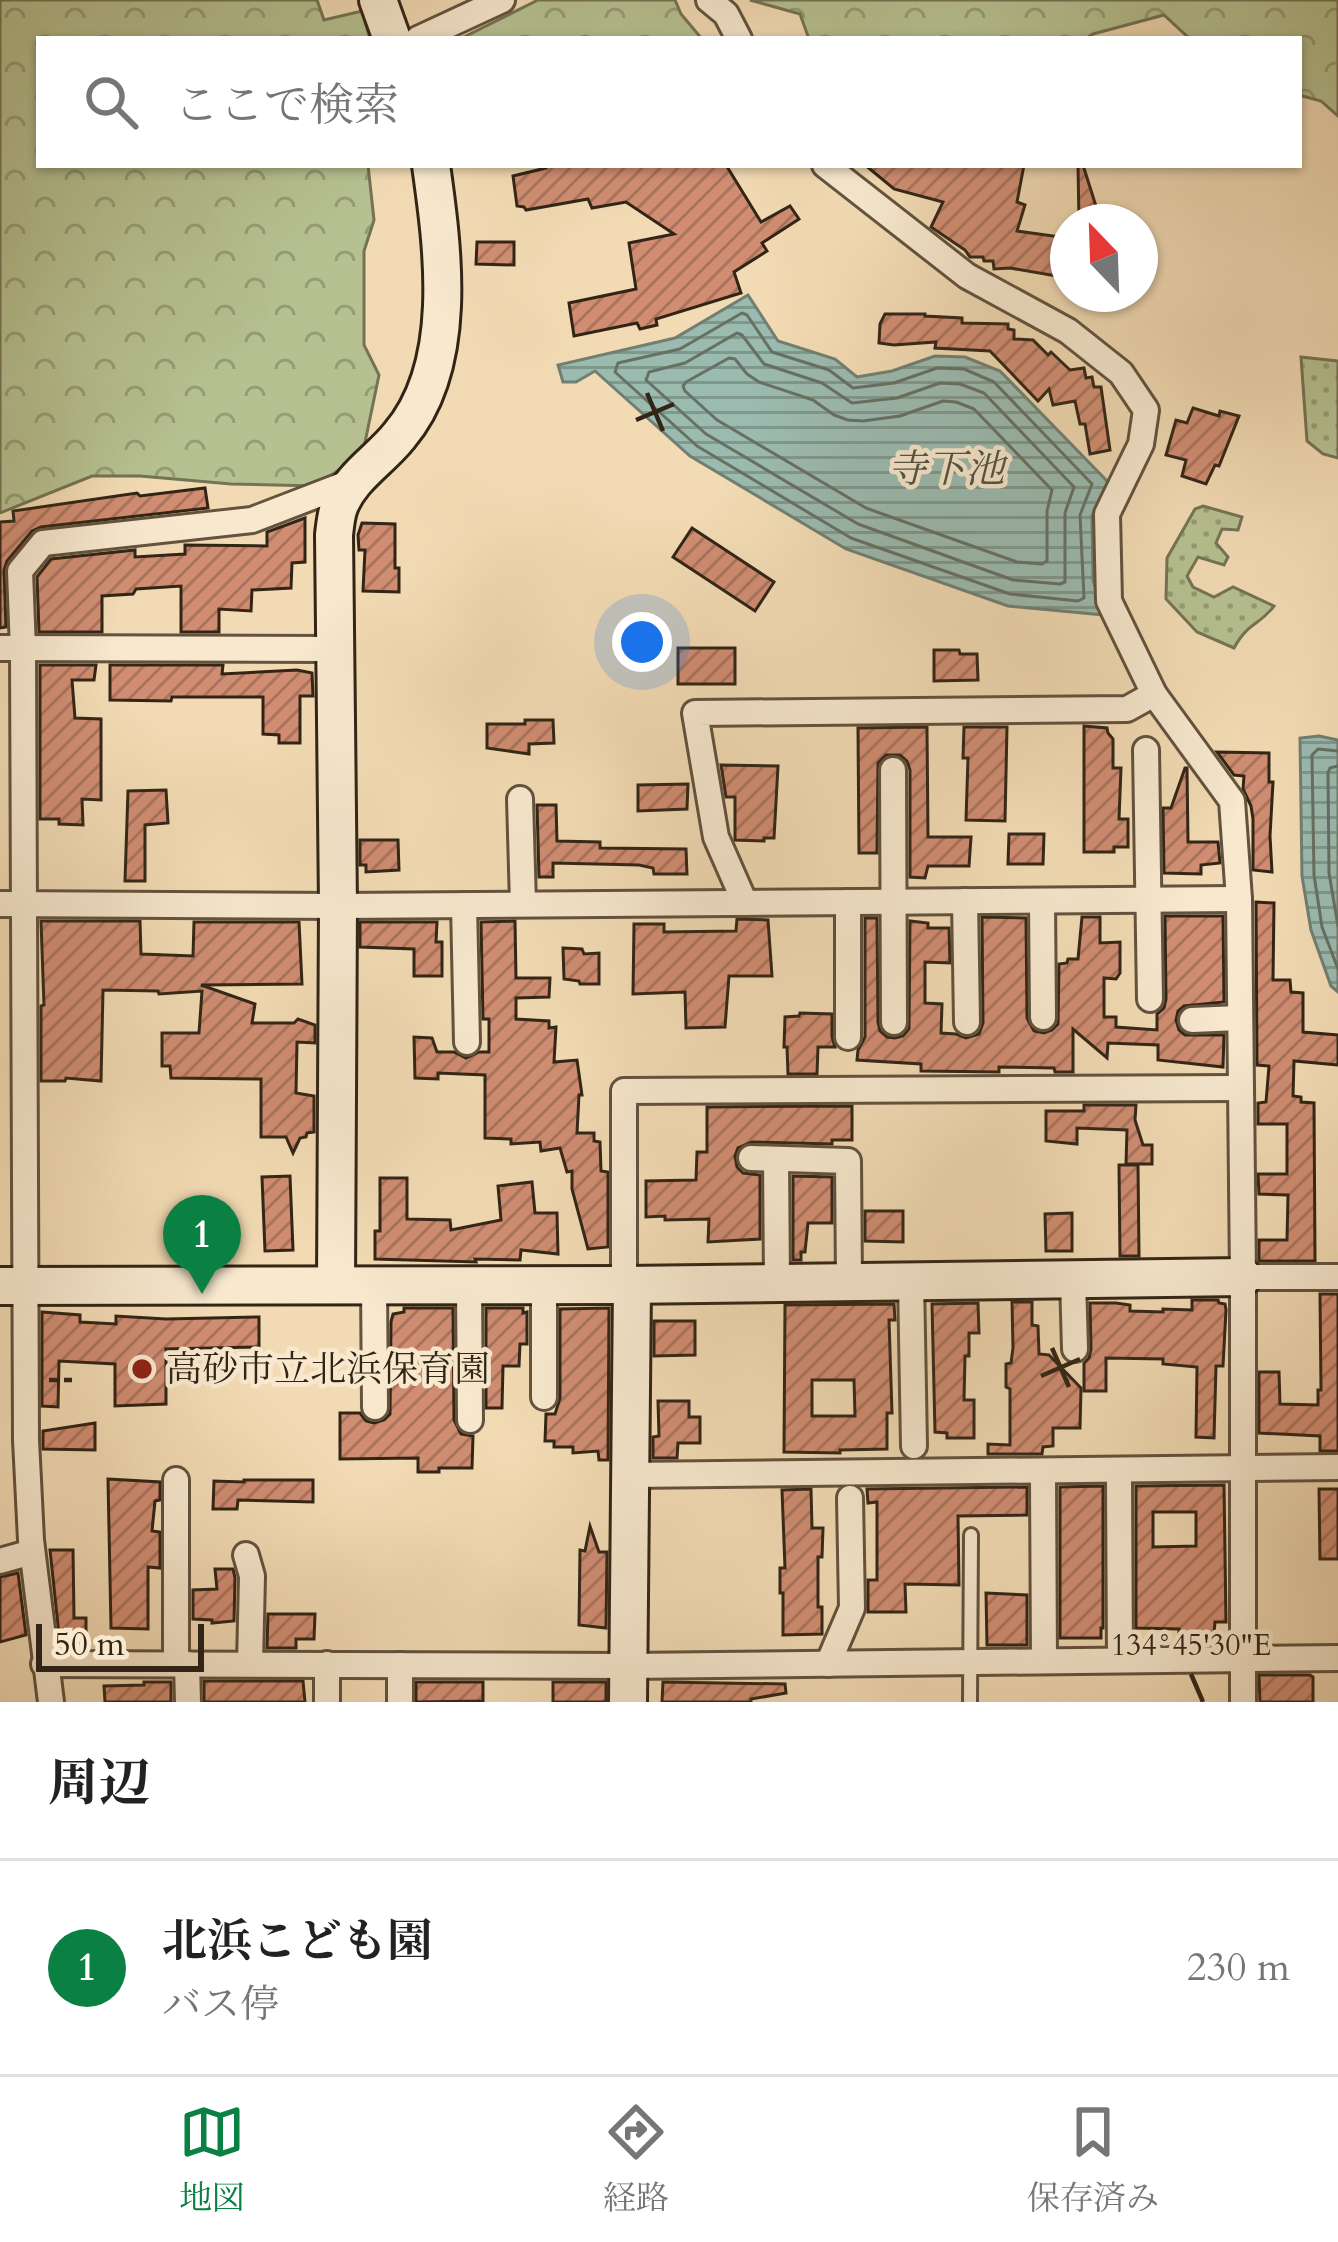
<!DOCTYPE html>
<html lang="ja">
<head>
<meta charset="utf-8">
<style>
  body { margin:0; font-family:Cardo,"Noto Serif JP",serif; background:#f2f2f2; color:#222 }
  .compass { position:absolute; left:1050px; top:204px; width:108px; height:108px; border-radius:50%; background:#fff; box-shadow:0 3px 9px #0004; rotate:337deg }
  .scale { position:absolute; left:36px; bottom:30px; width:168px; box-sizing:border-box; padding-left:12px; border:6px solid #322516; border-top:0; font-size:33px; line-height:42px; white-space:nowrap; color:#322516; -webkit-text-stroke:9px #f7e8ce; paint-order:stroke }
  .you { position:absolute; left:642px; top:642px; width:42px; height:42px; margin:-30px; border:9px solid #fff; border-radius:50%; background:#1a73e8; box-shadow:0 0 0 18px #1a73e833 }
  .badge { display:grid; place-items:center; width:78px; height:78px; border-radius:50%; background:#0b8043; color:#fff; font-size:39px; font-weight:700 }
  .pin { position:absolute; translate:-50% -99px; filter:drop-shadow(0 3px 6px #0008) }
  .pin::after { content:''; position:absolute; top:63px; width:42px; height:36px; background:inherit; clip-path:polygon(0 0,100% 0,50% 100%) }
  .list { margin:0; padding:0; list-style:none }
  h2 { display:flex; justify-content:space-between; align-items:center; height:156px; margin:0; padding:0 48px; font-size:51px }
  h2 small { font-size:39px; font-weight:400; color:#767676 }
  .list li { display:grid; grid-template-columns:78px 1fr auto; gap:36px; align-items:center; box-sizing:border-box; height:216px; padding:0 48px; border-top:3px solid #e0e0e0 }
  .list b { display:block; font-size:45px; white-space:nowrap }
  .list p { margin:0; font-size:39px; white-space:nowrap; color:#767676 }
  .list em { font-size:39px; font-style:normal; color:#767676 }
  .icon { flex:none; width:66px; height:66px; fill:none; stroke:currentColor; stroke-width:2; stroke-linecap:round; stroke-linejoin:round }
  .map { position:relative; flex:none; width:1338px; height:1702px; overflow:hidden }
  .search { position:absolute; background:#fff; box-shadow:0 3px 9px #0004; left:36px; right:36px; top:36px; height:132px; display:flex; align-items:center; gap:30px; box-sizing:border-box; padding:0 42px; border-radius:0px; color:#767676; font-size:45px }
  .sheet { height:372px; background:#fff }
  nav { display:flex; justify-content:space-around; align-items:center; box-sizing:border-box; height:168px; border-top:3px solid #e0e0e0; background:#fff; font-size:33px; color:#767676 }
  nav a { display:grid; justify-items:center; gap:6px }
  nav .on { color:#0b8043 }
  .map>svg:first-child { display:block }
</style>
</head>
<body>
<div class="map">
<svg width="1338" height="1702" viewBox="0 0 1338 1702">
  <defs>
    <pattern id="grass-dots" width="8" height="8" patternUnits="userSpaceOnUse" patternTransform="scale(3)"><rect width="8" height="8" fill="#b6c191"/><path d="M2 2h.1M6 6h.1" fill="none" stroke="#959d75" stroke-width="1.8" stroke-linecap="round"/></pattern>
    <pattern id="forest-crowns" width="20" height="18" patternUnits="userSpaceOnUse" patternTransform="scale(3)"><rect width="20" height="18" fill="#b6c191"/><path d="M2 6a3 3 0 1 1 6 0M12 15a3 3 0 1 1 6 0" fill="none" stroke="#959d75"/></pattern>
    <pattern id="water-rules" width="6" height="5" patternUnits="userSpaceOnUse" patternTransform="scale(3)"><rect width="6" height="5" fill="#9bbbb0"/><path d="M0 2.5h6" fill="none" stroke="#7f988e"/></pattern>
    <pattern id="building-hatch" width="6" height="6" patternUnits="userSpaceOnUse" patternTransform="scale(3)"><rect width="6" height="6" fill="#d08d72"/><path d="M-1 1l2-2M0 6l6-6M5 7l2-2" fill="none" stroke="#a9735d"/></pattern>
  </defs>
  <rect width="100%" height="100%" fill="#f2dbb4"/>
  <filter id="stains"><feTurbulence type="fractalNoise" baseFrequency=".00167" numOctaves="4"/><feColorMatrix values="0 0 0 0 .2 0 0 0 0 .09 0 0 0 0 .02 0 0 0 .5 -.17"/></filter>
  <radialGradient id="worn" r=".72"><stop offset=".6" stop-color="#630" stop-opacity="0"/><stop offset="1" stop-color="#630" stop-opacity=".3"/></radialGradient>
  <!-- grass -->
  <g fill="url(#grass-dots)" stroke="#747354" stroke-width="3">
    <polygon points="1301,357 1338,361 1338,458 1323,454 1307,441"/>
    <path d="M1203,506L1242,517L1238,530L1222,529L1216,543L1228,557L1224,565L1198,557L1187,576L1193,587L1214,597L1233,587L1274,606C1259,626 1248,622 1234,648L1197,632L1166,599L1167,558L1195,509Z"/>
  </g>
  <!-- forest -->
  <g fill="url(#forest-crowns)" stroke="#747354" stroke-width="3">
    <polygon points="0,0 317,0 324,20 362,11 370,39 39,39 39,165 368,165 374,220 364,251 364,345 379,375 363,452 317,486 231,484 140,476 92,476 0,513"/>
    <polygon points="538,0 675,0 681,14 702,39 460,39"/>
    <polygon points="750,0 1338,0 1338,116 1321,101 1299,95 1299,39 1190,39 1164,15 1093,34 1085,39 809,39 800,14"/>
  </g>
  <!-- water -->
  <g fill="url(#water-rules)" stroke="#717f72" stroke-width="3">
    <polygon points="748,295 778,341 835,359 857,377 892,371 935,356 965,357 1000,371 1108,482 1092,516 1093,580 1104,615 1008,606 846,549 690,456 595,371 576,382 563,382 558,365 675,338"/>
    <polygon points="1319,736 1338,740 1338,992 1331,986 1311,930 1302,876 1300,738"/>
  </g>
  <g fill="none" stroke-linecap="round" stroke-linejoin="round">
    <!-- shore -->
    <g stroke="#667063" stroke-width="3">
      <polygon points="742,313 747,315 772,352 829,370 853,388 894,383 937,368 964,369 994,382 1092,484 1080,515 1084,598 1078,601 1010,594 851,538 697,446 615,372 618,363 680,349"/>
      <polygon points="737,333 742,335 764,364 822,383 852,403 897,398 940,383 960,384 984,393 1074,487 1065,513 1065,582 1060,584 1013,580 858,524 706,434 646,380 649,372 685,363"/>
      <polygon points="729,358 735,359 747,374 759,382 813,400 834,415 848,420 863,421 900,416 943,401 956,402 974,409 1052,490 1047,511 1047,561 1042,564 1017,562 866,508 717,420 685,391 683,386 686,382"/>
      <polyline points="1338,751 1318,749 1312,755 1314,875 1322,927 1338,969"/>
      <polyline points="1338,766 1330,768 1328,773 1329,873 1338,926"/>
    </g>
  </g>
  <!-- building -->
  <g fill="url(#building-hatch)" stroke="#322516" stroke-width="3" fill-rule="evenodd">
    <polygon points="546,165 726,165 761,222 790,206 799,219 762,243 767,251 734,272 741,293 656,319 657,325 640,329 637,323 574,336 569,303 636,289 629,243 674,234 626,202 592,208 588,199 526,210 524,207 517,206 513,176 546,168"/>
    <polygon points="865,165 1024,165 1017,202 1025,205 1017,231 1068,238 1068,278 1010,268 994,269 993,261 984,261 983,257 970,257 965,250 931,227 943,202 894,189"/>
    <polygon points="1078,165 1083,165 1101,222 1079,222"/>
    <polygon points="477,242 514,242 514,265 476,264"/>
    <polygon points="885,314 925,314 925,316 962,318 962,323 1008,324 1008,329 1014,330 1014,339 1033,340 1048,355 1051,352 1070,370 1084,368 1086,378 1092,377 1094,387 1101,387 1110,450 1090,454 1085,424 1080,424 1075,401 1053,405 1049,389 1038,401 990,351 935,348 936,342 894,345 879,343 880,324"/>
    <polygon points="1193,408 1219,416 1220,411 1239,416 1219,466 1215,465 1206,484 1182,476 1186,460 1166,455 1176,420 1187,423"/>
    <polygon points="205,488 208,508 41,527 32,531 7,561 4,570 6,627 0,628 0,522 14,521 13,511 137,493 140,496"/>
    <polygon points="305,518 305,562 292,563 291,588 252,590 251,611 219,609 219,632 181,632 181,586 136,589 133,594 102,596 102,632 39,632 37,577 51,559 135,550 135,557 185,554 185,545 267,546 267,532"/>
    <polygon points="362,523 395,524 395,568 399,568 399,592 363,591 365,550 359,550 358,535"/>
    <polygon points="692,528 774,582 755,611 673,557"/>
    <rect x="678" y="648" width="57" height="36"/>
    <polygon points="934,650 959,650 960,654 977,654 978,680 934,681"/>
    <polygon points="40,665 96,665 94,680 72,680 75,718 101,719 101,800 82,799 83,825 59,824 59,819 40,819"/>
    <polygon points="110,665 223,665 222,674 297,670 312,673 313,696 300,696 300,743 279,743 279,735 263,734 263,697 172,697 171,701 110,700"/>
    <polygon points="525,720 553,720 554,743 529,744 529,754 487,748 487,724 525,724"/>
    <polygon points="1084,726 1107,728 1108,733 1113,739 1113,768 1121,768 1119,819 1128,819 1128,847 1114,847 1114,852 1084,852"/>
    <polygon points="927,727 928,837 971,837 969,866 928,866 925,878 910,877 910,770 907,761 900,755 886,755 878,763 877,853 859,853 858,728"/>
    <polygon points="964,727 1007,727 1005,821 966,820 968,758 963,758"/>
    <polygon points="1217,752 1269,753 1269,782 1273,782 1270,836 1272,872 1253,870 1253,819 1251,806 1243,789 1244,776 1234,775"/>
    <polygon points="721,765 778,766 774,838 764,838 764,841 735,840 735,797 726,797"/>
    <polygon points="1185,768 1187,768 1188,842 1218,842 1220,863 1201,865 1201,874 1164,873 1163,808 1171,808"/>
    <polygon points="688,784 687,809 638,811 638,785"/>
    <polygon points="166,790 168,823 145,825 145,881 125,881 128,791"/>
    <polygon points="537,805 556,805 557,841 600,842 600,848 686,849 687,874 654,874 653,868 639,865 553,863 553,877 539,877"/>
    <polygon points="1009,834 1044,834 1043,864 1008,864"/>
    <polygon points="360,840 398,840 399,870 366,872 366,865 360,865"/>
    <polygon points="1256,902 1274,903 1273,980 1290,980 1291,992 1303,993 1303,1032 1338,1035 1338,1065 1294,1061 1293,1096 1301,1097 1301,1102 1314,1103 1315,1261 1259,1261 1259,1240 1287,1240 1288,1195 1259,1194 1258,1174 1287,1174 1287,1124 1258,1124 1258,1103 1266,1102 1269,1066 1257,1065"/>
    <polygon points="1165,916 1223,916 1224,1002 1184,1006 1178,1011 1176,1020 1179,1030 1185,1035 1224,1035 1223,1067 1158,1060 1158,1045 1108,1043 1107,1058 1073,1029 1073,1072 1055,1072 1054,1068 999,1067 999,1072 921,1071 921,1064 857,1060 858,1050 865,1037 865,918 877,918 878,1022 880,1031 887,1037 895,1038 903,1036 909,1029 910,921 928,923 928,928 949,928 950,963 925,962 925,1003 942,1004 941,1033 956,1034 966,1038 979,1034 983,1023 982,917 1026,918 1027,1018 1034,1031 1044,1033 1052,1030 1058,1024 1059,964 1067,963 1068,959 1078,959 1082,917 1100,917 1100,943 1120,942 1120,973 1116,979 1104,978 1104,1017 1116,1017 1116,1027 1157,1030 1157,1014 1164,1008 1166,999"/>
    <polygon points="737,919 768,920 772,976 729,976 725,1027 686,1028 685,992 633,994 634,924 664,924 664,932 736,931"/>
    <polygon points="41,921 140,921 141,954 193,956 194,922 299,922 302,984 201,985 255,1004 252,1023 294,1023 298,1019 315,1025 315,1043 297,1042 296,1093 314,1096 314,1132 307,1133 306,1137 300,1138 293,1153 286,1137 261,1137 261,1079 171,1078 170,1066 162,1066 162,1033 199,1033 202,991 159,994 158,991 103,990 101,1081 66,1078 65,1081 41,1081 41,1006 44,1005"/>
    <polygon points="515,921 516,978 550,978 549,997 516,998 516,1019 549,1021 549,1028 556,1027 554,1062 577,1060 582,1095 579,1095 577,1133 594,1133 594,1141 600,1142 601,1171 608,1172 608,1247 588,1249 572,1189 572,1171 567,1172 560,1148 541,1151 540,1142 511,1144 511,1139 485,1138 485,1075 438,1073 438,1079 415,1078 414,1037 432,1038 437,1052 454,1052 466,1058 479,1052 489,1052 489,1019 483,1019 481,922"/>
    <polygon points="360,922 437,922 436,942 442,942 442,976 414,976 414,949 360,947"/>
    <polygon points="563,948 582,949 584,954 599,953 599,984 580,984 579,981 564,979"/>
    <polygon points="800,1013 832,1014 832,1037 835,1047 818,1047 817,1074 788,1074 787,1047 784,1047 785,1017 799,1016"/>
    <polygon points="1084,1105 1136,1105 1135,1120 1143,1145 1152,1145 1152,1164 1126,1164 1127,1130 1077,1128 1077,1144 1046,1141 1046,1111 1084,1111"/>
    <polygon points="852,1106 852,1140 832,1140 832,1144 752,1142 738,1148 735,1156 737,1167 743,1173 760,1175 760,1239 708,1242 709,1219 665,1220 665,1216 646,1217 646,1181 696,1180 697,1152 707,1152 707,1107"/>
    <polygon points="1119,1165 1138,1165 1139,1256 1120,1256"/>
    <polygon points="290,1176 293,1250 265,1251 262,1177"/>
    <polygon points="793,1176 832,1177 832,1223 808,1223 805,1252 801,1252 801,1260 793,1260"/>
    <polygon points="380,1178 407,1178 407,1219 450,1220 451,1230 501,1220 498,1186 532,1182 535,1213 557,1213 558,1254 521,1250 520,1260 475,1259 476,1262 375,1259 375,1231 380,1231"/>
    <polygon points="865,1211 903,1211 903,1242 865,1241"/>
    <polygon points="1072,1213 1072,1251 1046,1251 1045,1214"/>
    <polygon points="1320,1294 1338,1294 1338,1451 1320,1451 1320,1436 1259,1433 1259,1372 1279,1372 1280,1404 1318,1405 1318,1390 1321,1390"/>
    <polygon points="1192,1300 1218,1300 1219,1303 1225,1304 1226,1310 1223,1366 1216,1366 1214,1438 1196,1437 1197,1367 1163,1364 1163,1359 1106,1358 1106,1391 1084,1391 1084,1363 1089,1358 1091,1349 1090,1303 1116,1303 1130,1305 1130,1311 1163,1312 1163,1309 1192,1310"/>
    <polygon points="1012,1302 1032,1302 1032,1325 1038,1326 1039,1354 1049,1355 1081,1388 1080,1428 1053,1428 1053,1446 1043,1447 1042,1454 988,1454 988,1444 1010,1445 1010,1389 1006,1387 1006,1364 1011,1363 1013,1348"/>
    <polygon points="978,1303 979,1333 969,1333 969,1356 965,1356 964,1400 974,1400 974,1438 947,1438 947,1433 935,1432 932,1304"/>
    <path d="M894,1304L895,1320H889L892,1413H887V1449L840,1450V1453L784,1452L785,1305ZM812,1380H854L855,1416H812Z"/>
    <polygon points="404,1308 453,1308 454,1420 461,1434 473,1436 472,1468 439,1468 439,1472 418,1472 418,1458 340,1459 340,1413 360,1413 366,1421 374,1423 384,1420 390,1414 391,1322 393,1314 404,1312"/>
    <polygon points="486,1308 523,1308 523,1313 527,1312 527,1344 520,1344 519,1366 503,1366 502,1408 486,1408"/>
    <polygon points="609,1308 608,1460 599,1460 598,1451 573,1453 573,1447 554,1447 554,1441 545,1441 546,1414 555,1414 560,1398 560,1309"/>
    <polygon points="42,1312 80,1315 80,1322 116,1324 116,1316 166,1319 259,1317 259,1347 166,1349 166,1404 115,1406 115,1364 59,1361 58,1407 42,1406"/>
    <polygon points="654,1321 695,1321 695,1355 654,1356"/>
    <polygon points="658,1401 689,1401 689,1417 700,1417 700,1443 678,1443 677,1458 653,1458 653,1437 659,1436"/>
    <polygon points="95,1423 95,1450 43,1449 43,1431"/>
    <polygon points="108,1479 160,1482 160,1500 155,1501 152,1531 160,1532 160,1568 148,1567 148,1629 111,1628"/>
    <polygon points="244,1480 313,1480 313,1502 238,1500 237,1509 213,1509 214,1481 244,1482"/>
    <path d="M1224,1485L1226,1622H1215L1214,1633H1179V1629L1136,1628V1486ZM1153,1512H1196V1546L1153,1547Z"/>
    <polygon points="1103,1486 1103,1628 1101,1628 1101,1638 1060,1638 1060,1487"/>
    <polygon points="1027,1487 1027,1515 958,1516 959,1585 905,1584 906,1612 868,1612 868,1580 877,1580 877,1502 868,1503 867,1489"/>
    <polygon points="811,1489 812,1528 823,1528 822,1557 818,1557 818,1607 822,1607 822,1634 783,1635 783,1593 780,1593 780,1568 785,1568 782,1490"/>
    <polygon points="1319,1489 1338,1489 1338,1559 1320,1559"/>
    <polygon points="590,1526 599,1552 607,1552 606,1628 579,1625 580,1550 585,1551"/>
    <polygon points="50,1550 73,1550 74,1618 86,1618 86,1643 60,1644"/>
    <polygon points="215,1569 233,1569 235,1578 234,1621 212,1623 212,1620 193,1619 193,1590 217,1589"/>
    <polygon points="18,1573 26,1635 0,1642 0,1577"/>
    <polygon points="986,1593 1027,1595 1027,1645 987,1645"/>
    <polygon points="268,1614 315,1614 314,1639 296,1639 296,1648 267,1648"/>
    <polygon points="1259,1675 1310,1675 1313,1677 1313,1702 1260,1702"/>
    <polygon points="204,1681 303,1681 305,1702 204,1702"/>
    <polygon points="144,1682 171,1682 171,1702 105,1702 104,1686 144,1685"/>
    <polygon points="416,1682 483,1682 483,1701 416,1702"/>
    <rect x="553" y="1682" width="53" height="20"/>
    <polygon points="663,1682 785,1684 786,1693 751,1699 751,1702 662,1702"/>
  </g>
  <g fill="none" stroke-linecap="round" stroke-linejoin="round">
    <!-- lane casing -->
    <g stroke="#62523e" stroke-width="18">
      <polyline id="lane" points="970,1702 971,1535"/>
    </g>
    <!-- street casing -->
    <g stroke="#62523e" stroke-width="30">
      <g id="street">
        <polyline points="709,0 726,14 739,39"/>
        <polyline points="418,39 502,0"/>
        <polyline points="825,165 967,276 1068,331 1121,373 1146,410 1141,444 1107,514 1109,601 1154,694 1232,801 1239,899 1243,1277 1243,1702"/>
        <polyline points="0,648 334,649"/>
        <polyline points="1146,750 1150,999"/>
        <polyline points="893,770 894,1022"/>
        <polyline points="520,799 523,904"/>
        <polyline points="965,901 967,1022"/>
        <polyline points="1042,901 1043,1017"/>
        <polyline points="848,902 848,1037"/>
        <polyline points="745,903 716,837 695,713 1127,709 1154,694"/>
        <polyline points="0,904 338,906 1239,899"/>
        <polyline points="464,905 467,1042"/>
        <polyline points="1192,1020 1239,1018"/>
        <polyline points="751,1158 848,1161 849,1280"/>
        <polyline points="776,1159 777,1282"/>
        <polyline points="1243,1277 1338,1277"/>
        <polyline points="1073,1279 1075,1349"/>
        <polyline points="911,1280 914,1446"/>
        <polyline points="374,1284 375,1407"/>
        <polyline points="469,1284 470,1420"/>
        <polyline points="544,1285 544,1397"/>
        <polyline points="624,1285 624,1091 1239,1088"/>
        <polyline points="630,1475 1338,1467"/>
        <polyline points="1043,1478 1044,1661"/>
        <polyline points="1119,1479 1120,1660"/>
        <polyline points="176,1480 176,1664"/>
        <polyline points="246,1555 252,1576 250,1664"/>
        <polyline points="0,1561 32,1552"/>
        <polyline points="44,1664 628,1666 1338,1658"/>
        <polyline points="187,1664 188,1702"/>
        <polyline points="327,1664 327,1702"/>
        <polyline points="828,1664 852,1608 850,1498"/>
        <polyline points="400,1665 400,1702"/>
        <polyline points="51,1702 31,1540 26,1440 23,650 20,571 43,543 252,520 356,480"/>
      </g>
    </g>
    <!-- secondary casing -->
    <g stroke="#322516" stroke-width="42">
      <g id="secondary">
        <polyline points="378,0 392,39"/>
        <path d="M336,1284L338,906L334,535C335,526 336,515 339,507C350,477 380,460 399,436C459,366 443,250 431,165"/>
        <polyline points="0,1286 624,1285 1243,1277"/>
        <polyline points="628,1702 632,1285"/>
      </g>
    </g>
    <!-- path -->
    <polyline stroke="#322516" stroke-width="4.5" stroke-dasharray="9 6" stroke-linecap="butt" points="49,1380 72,1380"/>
    <!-- lane -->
    <use href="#lane" stroke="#f7e8ce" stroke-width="12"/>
    <!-- street -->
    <use href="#street" stroke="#f7e8ce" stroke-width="24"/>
    <!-- secondary -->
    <use href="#secondary" stroke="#f7e8ce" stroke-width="36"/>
  </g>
  <!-- ticks -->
  <path fill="none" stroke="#322516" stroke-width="4.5" d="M647,393L663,431M636,420L674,404M1052,1348L1069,1387M1041,1376L1080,1359M1191,1674L1203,1702"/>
  <!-- markers -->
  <circle fill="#8f2418" stroke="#f7e8ce" stroke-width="4.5" cx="142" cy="1369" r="12"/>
  <g text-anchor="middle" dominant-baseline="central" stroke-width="9" stroke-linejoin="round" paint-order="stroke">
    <!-- poi labels -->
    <g font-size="36" fill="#322516" stroke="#f7e8ce" text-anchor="start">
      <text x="166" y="1369">高砂市立北浜保育園</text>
    </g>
    <!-- water labels -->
    <g font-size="39" font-style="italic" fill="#525244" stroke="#f7e8ce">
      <text x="946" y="469">寺下池</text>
    </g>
  </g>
  <g font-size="30" text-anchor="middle" fill="#322516" stroke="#f7e8ce" stroke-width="9" stroke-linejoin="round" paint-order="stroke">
    <text x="1191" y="1655">134°45'30"E</text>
  </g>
  <rect width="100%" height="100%" filter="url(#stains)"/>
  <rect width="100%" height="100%" fill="url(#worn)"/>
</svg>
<svg class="compass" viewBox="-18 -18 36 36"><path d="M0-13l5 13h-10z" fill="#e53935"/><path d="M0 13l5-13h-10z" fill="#767676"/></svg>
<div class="scale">50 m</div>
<div class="you"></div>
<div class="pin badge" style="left:202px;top:1294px">1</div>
<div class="search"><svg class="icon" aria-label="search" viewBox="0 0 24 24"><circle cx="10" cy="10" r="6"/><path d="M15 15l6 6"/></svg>ここで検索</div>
</div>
<section class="sheet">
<h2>周辺<small></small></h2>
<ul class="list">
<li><span class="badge">1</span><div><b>北浜こども園</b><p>バス停</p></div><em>230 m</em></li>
</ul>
</section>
<nav>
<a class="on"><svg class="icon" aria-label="map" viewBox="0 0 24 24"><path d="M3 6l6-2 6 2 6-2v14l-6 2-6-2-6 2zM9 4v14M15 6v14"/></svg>地図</a>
<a><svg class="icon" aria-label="directions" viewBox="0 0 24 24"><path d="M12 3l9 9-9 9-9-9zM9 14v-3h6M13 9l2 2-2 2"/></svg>経路</a>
<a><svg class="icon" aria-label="saved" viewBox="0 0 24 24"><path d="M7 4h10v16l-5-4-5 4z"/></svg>保存済み</a>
</nav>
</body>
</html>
